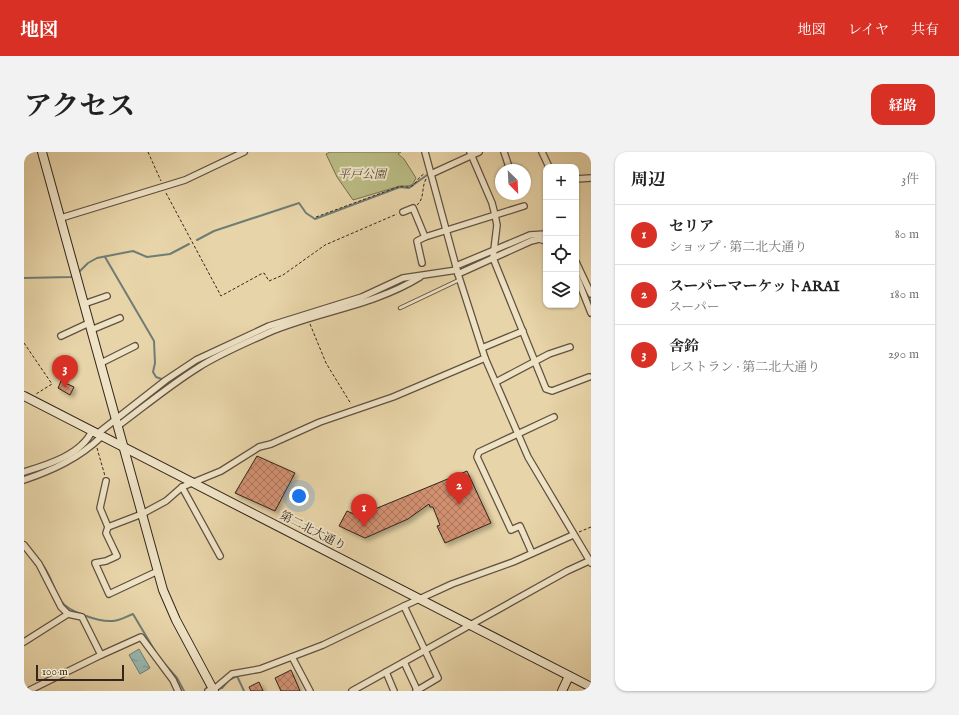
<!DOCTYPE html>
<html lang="ja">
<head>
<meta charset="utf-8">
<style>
  body { margin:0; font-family:"IM FELL English","Noto Serif JP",serif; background:#f2f2f2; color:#222 }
  .controls { position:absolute; right:12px; top:12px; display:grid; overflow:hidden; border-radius:8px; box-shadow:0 1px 3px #0004 }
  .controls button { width:36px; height:36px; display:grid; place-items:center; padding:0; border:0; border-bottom:1px solid #e0e0e0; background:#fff; color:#222; font:20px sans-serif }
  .compass { position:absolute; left:471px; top:12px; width:36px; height:36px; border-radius:50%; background:#fff; box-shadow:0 1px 3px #0004; rotate:156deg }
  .scale { position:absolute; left:12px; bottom:10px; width:88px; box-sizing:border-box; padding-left:4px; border:2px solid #34251d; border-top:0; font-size:11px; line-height:14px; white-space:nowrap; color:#34251d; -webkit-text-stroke:3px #efe3c6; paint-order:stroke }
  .you { position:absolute; left:275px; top:344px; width:14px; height:14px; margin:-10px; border:3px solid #fff; border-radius:50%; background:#1a73e8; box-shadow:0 0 0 6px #1a73e833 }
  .badge { display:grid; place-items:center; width:26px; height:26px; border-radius:50%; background:#d93025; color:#fff; font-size:13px; font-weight:700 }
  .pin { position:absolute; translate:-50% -33px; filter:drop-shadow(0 1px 2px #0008) }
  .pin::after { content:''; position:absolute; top:21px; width:14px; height:12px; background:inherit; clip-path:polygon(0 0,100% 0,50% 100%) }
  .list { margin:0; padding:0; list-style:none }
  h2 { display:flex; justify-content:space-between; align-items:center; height:52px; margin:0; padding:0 16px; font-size:17px }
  h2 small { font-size:13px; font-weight:400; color:#767676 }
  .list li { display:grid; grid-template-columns:26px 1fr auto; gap:12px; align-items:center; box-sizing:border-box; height:60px; padding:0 16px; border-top:1px solid #e0e0e0 }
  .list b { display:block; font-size:15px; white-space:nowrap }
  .list p { margin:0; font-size:13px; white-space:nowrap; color:#767676 }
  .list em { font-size:13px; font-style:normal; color:#767676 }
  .icon { flex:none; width:22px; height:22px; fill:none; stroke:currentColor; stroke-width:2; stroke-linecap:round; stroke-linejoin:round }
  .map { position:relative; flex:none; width:567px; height:539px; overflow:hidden; border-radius:12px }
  header { display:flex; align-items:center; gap:24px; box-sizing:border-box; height:56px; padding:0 20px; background:#d93025; color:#fff }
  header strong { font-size:19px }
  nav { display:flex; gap:22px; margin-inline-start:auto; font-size:14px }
  .intro { display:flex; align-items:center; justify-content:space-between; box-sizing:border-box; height:96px; padding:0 24px }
  h1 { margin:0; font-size:28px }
  .button { padding:10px 18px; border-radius:12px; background:#d93025; color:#fff; font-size:14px; font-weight:700 }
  main { display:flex; gap:24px; padding:0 24px }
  aside { flex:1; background:#fff; border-radius:12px; box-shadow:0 1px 3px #0004 }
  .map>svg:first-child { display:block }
</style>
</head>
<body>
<header>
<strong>地図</strong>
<nav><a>地図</a><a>レイヤ</a><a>共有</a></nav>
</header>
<div class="intro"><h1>アクセス</h1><a class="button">経路</a></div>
<main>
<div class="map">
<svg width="567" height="539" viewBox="0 0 567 539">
  <defs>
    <pattern id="water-ripples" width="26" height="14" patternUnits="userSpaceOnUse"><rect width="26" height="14" fill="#98b7b0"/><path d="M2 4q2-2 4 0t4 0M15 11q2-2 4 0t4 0" fill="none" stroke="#7d958f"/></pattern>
    <pattern id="building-cross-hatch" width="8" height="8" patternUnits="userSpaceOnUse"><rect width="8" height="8" fill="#d19070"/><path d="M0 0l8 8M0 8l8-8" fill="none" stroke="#aa755b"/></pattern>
    <filter id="shadow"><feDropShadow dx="3" dy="3" stdDeviation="2" flood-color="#0004"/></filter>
  </defs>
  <rect width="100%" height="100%" fill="#e7d4a8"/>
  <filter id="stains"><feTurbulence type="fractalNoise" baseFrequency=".005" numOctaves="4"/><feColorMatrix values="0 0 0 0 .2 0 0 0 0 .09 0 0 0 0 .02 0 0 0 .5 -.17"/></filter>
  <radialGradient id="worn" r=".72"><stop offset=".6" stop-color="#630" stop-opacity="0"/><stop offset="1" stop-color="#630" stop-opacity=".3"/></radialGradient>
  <!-- green -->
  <polygon fill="#babb84" stroke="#777050" points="306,0 377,0 374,2 380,7 392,26 389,32 385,34 376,34 329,48 313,25 302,2"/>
  <!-- water -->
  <polygon fill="url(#water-ripples)" stroke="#707d75" points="115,497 126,516 116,522 105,503"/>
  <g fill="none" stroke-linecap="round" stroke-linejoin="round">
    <!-- stream -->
    <g stroke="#707d75" stroke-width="2">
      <polyline points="173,88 190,79 275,51 282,61 291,67 376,35 385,36 403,23"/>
      <polyline points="81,105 130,189 131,211 129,220 132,225 140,228"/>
      <polyline points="442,114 509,85"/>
      <polyline points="54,121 64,111 73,106 109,99 123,105 146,102 165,92"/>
      <polyline points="0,126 47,125 50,123"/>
      <polyline points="563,140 567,151"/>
      <polyline points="340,147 381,130"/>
      <polyline points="97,267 144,230 192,202"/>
      <polyline points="50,302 67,290"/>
      <polyline points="0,324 10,321"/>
      <path d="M17,411C27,422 29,437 37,449C44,460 76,470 88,469C95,469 103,464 109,462L131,499"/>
      <polyline points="138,509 153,526 160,539"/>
      <polyline points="193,537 198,536 205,528 213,524 220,539"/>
    </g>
  </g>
  <!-- building -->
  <g fill="url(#building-cross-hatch)" stroke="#34251d" filter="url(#shadow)">
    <polygon points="37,229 50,235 46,243 34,236"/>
    <polygon points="233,304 271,321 251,359 211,341"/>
    <polygon points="443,319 467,371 421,391 413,374 416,373 409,355 406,355 405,352 384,367 341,386 315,374 323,359 334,364"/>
    <polygon points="267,518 276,539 257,539 251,526"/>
    <polygon points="235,530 239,539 227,539 225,535"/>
  </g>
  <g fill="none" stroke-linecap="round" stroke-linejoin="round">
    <!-- lane casing -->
    <g stroke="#615140" stroke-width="4.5">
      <polyline id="lane" points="376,156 435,128"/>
    </g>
    <!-- street casing -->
    <g stroke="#615140" stroke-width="8">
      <g id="street">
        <polyline points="401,0 434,122 461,206 504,305 567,411"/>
        <polyline points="446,0 468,51 471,63 473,73 469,106 522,237 528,239 565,225"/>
        <polyline points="480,0 486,18"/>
        <polyline points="518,0 525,15"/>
        <polyline points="407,22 455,0"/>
        <polyline points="552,27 567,26"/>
        <polyline points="379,60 389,56 401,85 500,54"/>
        <polyline points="37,66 161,28 220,0"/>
        <polyline points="552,110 567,142"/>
        <polyline points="398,111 393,89 401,85"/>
        <polyline points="432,114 506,83 522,82"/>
        <polyline points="434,122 507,89 515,87 522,89"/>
        <polyline points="552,123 567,161"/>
        <polyline points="60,152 83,144"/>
        <polyline points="67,178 96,166"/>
        <polyline points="37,184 65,171"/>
        <polyline points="458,196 499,179"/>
        <polyline points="77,211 111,194"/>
        <polyline points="472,230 525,202 546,195"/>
        <path d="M94,274C121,254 146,233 175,215C197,201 224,190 248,179C297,159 351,153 396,125"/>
        <polyline points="73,282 142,228 172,208 245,174 338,145 379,126 433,118"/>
        <path d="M0,320C23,313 57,303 68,279"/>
        <path d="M0,328C29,318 55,306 77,285"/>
        <polyline points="82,329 76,356 84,375 82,381 93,404 82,409 71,411 85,442 134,419"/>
        <polyline points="158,335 196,404"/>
        <polyline points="84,375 118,362 142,349 158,335 197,319 235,295 247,292 296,270 369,245 461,206"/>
        <polyline points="0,393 15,412 37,455 44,462 58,465 77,503"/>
        <polyline points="508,401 496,374 487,378 453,305 455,300 530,265"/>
        <polyline points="380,454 414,526 392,539"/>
        <polyline points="0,490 44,462"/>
        <polyline points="268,505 286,539"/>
        <polyline points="380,510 393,538"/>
        <polyline points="362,520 370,539"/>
        <polyline points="4,539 77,503 117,485 149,528 154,539"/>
        <polyline points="184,539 189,538 208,522 236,517 299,493 380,454 428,432 489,410 549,383"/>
        <polyline points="328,539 543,419 567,408"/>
      </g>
    </g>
    <!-- secondary casing -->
    <g stroke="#34251d" stroke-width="10">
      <g id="secondary">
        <polyline points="18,0 139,438 152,468 190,539"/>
        <polyline points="0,244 567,535"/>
        <polyline points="538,539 545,524"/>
      </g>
    </g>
    <!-- path -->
    <g stroke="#34251d" stroke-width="1" stroke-dasharray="3 2" stroke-linecap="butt">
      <polyline points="124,0 137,29"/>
      <polyline points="142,41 197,144 237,122 240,121 245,129 259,123 301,93 373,62"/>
      <path d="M393,53C401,46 397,36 402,27"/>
      <path d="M292,65L374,35C378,34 384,36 388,34C393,31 393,26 400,22"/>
      <polyline points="286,172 302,211 327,252"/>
      <polyline points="0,191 28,232 12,242"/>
      <polyline points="73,296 81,324"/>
      <polyline points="555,380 567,375"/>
    </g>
    <!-- lane -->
    <use href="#lane" stroke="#efe3c6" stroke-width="2.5"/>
    <!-- street -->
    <use href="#street" stroke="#efe3c6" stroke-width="5.5"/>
    <!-- secondary -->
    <use href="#secondary" stroke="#efe3c6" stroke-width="8"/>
  </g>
  <g text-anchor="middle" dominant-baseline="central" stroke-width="4" stroke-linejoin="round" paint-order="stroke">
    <!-- park labels -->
    <g font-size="12" font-style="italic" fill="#564a37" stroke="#efe3c6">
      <text x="338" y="22">平戸公園</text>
    </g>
    <!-- street labels -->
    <g font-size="12" fill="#34251d" stroke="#efe3c6">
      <text transform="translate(289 379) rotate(27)">第二北大通り</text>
    </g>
  </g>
  <rect width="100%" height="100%" filter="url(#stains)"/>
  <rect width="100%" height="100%" fill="url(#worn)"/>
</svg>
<div class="controls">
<button>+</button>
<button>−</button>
<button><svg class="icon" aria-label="locate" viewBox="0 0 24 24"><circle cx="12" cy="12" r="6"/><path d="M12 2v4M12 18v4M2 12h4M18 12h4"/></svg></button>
<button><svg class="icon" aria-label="layers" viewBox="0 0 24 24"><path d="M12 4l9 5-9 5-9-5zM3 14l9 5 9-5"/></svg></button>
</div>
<svg class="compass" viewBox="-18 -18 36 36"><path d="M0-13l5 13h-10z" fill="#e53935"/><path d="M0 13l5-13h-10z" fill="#767676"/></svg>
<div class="scale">100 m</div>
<div class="you"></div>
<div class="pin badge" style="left:340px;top:375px">1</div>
<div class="pin badge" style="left:435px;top:353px">2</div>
<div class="pin badge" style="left:41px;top:236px">3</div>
</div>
<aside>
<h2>周辺<small>3件</small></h2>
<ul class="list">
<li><span class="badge">1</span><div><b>セリア</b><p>ショップ · 第二北大通り</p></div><em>80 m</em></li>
<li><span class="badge">2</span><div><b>スーパーマーケットARAI</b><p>スーパー</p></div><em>180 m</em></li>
<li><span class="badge">3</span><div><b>舎鈴</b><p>レストラン · 第二北大通り</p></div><em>290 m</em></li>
</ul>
</aside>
</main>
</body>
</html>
